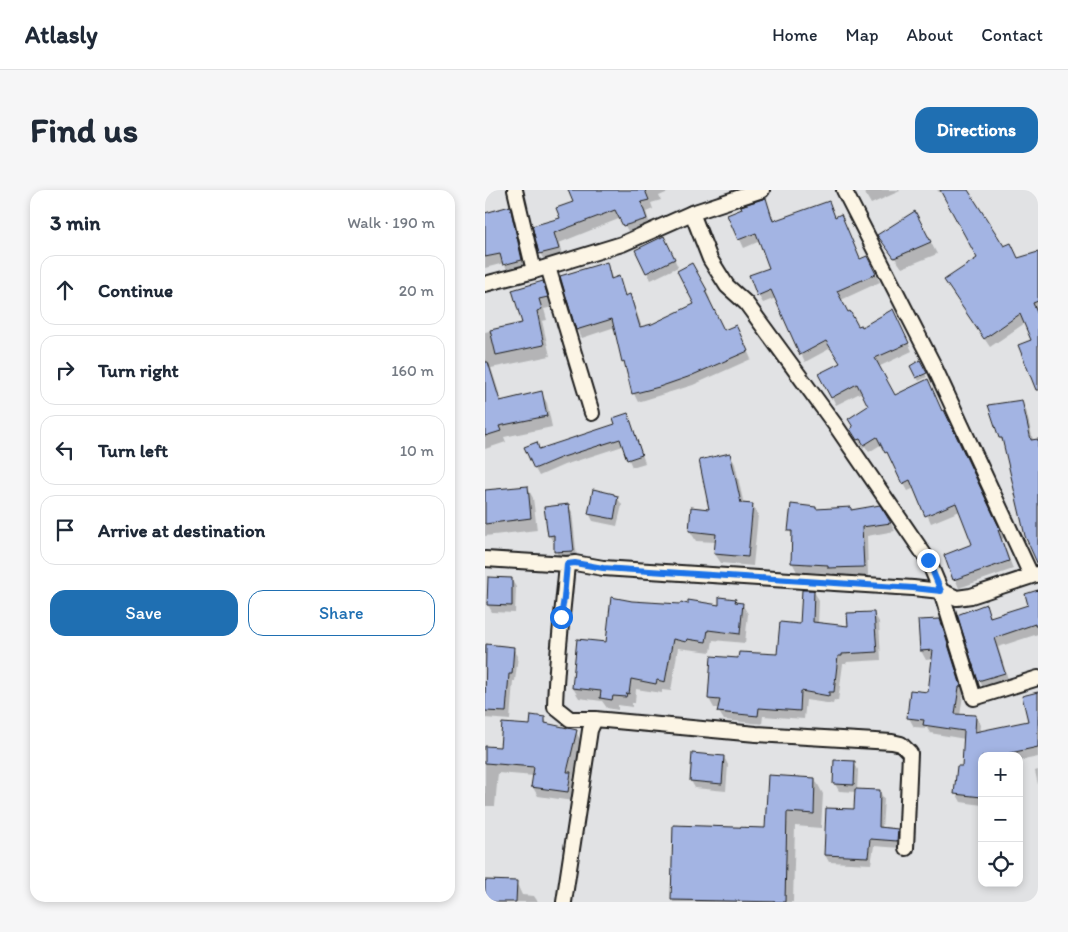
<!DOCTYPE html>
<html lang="en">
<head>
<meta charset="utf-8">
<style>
  body { margin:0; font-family:Itim,sans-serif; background:#f6f6f7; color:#1f2937 }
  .controls { position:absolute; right:15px; bottom:15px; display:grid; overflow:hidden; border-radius:10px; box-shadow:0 2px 8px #0003 }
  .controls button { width:45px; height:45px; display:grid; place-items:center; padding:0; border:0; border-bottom:1px solid #e0e1e3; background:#fff; color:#1f2937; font:25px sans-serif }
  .stop { position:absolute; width:15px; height:15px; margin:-11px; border:4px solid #1a73e8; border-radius:50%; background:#fff }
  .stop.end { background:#1a73e8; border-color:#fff; box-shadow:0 1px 5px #0008 }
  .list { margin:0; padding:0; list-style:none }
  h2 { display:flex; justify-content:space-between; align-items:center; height:65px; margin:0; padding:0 20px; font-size:21px }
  h2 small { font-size:16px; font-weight:400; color:#747a83 }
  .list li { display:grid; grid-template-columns:32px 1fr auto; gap:15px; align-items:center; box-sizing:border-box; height:70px; margin:0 10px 10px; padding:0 10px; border:1px solid #e0e1e3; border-radius:15px }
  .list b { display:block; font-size:19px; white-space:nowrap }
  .list em { font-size:16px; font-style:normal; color:#747a83 }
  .actions { display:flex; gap:10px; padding:15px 20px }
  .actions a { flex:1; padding:11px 0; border:1px solid #1f6fb2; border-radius:15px; text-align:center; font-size:18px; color:#1f6fb2 }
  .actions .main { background:#1f6fb2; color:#fff }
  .icon { flex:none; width:28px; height:28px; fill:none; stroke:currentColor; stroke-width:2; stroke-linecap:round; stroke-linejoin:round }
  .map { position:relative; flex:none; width:553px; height:712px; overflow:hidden; border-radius:15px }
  header { display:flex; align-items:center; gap:30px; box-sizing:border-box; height:70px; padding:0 25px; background:#fff; border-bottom:1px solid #e0e1e3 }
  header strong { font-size:24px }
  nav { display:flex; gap:28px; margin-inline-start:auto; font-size:18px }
  .intro { display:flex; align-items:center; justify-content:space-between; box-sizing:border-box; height:120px; padding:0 30px }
  h1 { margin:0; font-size:35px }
  .button { padding:12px 22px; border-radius:15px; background:#1f6fb2; color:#fff; font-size:18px; font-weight:700 }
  main { display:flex; gap:30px; padding:0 30px }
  aside { flex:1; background:#fff; border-radius:15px; box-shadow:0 2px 8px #0003 }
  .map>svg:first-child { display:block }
</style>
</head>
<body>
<header>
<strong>Atlasly</strong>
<nav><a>Home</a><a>Map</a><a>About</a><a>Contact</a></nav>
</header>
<div class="intro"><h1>Find us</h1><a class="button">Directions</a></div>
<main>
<aside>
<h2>3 min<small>Walk · 190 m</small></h2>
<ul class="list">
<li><svg class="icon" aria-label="ahead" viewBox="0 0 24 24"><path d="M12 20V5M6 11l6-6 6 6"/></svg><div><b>Continue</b></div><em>20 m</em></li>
<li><svg class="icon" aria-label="right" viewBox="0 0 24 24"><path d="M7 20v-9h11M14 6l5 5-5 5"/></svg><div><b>Turn right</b></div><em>160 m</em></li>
<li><svg class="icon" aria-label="left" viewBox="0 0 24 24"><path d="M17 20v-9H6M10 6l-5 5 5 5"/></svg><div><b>Turn left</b></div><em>10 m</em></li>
<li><svg class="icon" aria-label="arrive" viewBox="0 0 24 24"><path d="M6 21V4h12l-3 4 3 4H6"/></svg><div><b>Arrive at destination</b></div></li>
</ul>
<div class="actions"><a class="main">Save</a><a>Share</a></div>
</aside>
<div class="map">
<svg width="553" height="712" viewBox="0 0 553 712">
  <rect width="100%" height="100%" fill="#e1e2e4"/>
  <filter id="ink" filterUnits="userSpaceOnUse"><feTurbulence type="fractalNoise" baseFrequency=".02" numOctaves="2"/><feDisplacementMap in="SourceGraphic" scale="10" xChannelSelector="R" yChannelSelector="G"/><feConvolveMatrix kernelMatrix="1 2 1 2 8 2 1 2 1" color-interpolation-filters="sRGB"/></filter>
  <g filter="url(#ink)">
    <!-- shadow -->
    <g fill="#0003">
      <polygon points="84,0 188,0 174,6 176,10 166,13 168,19 161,22 166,38 145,45 136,28 74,53 78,68 60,72 55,63 77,29 90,13"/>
      <polygon points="378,0 414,0 415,1 386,14"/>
      <polygon points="452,0 481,0 519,58 533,69 553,63 553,197 548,151 540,133 505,157 466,99 494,68 456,1 454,2"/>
      <polygon points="280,9 290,32 344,13 351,28 360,34 376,70 381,67 395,92 356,110 363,124 373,138 377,138 412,128 427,161 393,177 409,206 447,199 458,222 459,221 463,229 519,348 517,349 528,379 474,398 460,365 489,355 475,321 446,333 430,298 423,301 397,254 384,262 380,256 378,258 371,247 385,216 377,202 351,215 347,207 356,174 346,158 320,172 291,108 278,113 273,105 285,78 275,51 259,58 244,26"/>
      <polygon points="24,17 29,26 42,79 24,84 19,73 0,78 0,24"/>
      <polygon points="436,34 452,64 417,78 394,46"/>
      <polygon points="183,55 193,77 166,90 162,82"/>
      <polygon points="121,73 128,90 133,88 141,106 144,105 149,114 157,138 167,135 210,114 212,82 225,109 224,110 239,141 255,144 266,169 208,195 153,212 149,204 142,178 138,171 130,137 97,148 92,140 76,87"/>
      <polygon points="57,93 64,103 68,117 59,119 62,130 57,131 65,166 6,178 17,212 56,203 62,213 67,237 19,247 21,252 0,259 0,142 38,134"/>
      <polygon points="434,172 442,187 434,191 426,176"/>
      <polygon points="536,211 541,220 548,250 553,250 553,374 520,255 515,248"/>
      <polygon points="142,224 146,231 160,273 147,277 138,256 79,275 54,286 50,279 51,254 55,260 132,235"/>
      <polygon points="245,265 250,274 259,315 267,316 273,325 268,376 236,373 230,364 231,352 211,351 205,341 226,320"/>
      <polygon points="42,297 48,308 52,340 0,346 0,302"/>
      <polygon points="132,307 137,315 132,336 108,331 104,323"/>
      <polygon points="83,315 87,322 92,368 74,368 71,361 71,352 68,352 64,345"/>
      <polygon points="331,320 366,321 405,332 410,341 382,346 383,386 350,387 348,383 312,382 307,372 308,347 304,340"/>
      <polygon points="26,389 31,397 30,423 7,422 3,415"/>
      <polygon points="553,401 553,444 513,457 524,492 499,499 494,490 500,416 507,428 545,415"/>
      <polygon points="329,402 334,410 333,434 364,438 389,423 394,432 396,470 362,472 361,474 358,474 353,511 349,510 348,514 321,510 319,529 278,526 277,534 239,530 234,522 234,518 229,518 224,509 255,470 293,465 316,435"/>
      <polygon points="250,410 252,414 257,414 263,424 260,453 228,450 226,462 193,458 186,501 177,500 177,503 151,499 150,513 147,513 147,517 133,515 133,520 122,518 117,511 94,508 88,498 122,454 147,412 235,416"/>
      <polygon points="455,430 460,439 480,505 478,505 475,526 491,526 496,535 495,543 545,532 553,503 553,567 534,571 534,566 497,566 497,615 476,612 471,603 478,578 480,549 445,543 442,538 429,537 424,528 426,501 444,503 449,469 441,470 436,461"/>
      <polygon points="0,455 28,458 33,466 30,491 28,491 25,530 0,528"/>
      <polygon points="59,528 63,535 91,542 96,551 88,588 91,593 88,611 53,606 47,596 49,586 13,583 10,616 0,616 0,557 16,558"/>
      <polygon points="239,567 243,575 241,601 210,598 206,591"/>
      <polygon points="369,572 373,580 372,601 395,602 399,609 397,639 412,640 416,647 415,658 389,656 386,674 344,672 340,665 342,619 370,620 371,602 354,601 350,594"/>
      <polygon points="553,580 553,595 550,581"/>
      <polygon points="330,589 338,604 336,638 310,636 308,712 188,712 189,637 281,640"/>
      <polygon points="0,691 31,692 37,705 49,706 53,712 0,712"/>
    </g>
    <!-- building -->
    <g fill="#a3b4e3" stroke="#1c1c1c">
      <polygon points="83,0 160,0 164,10 156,12 162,29 138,36 130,20 69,43 74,59 54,64 47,36 75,28 71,18 88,12"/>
      <polygon points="455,0 483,0 519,56 526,53 533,68 553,62 553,111 548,113 553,125 553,200 551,200 533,155 546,150 535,124 499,149 459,90 492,68"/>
      <polygon points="281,8 288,31 344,11 350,27 356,24 375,69 382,66 391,84 352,101 363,122 365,121 373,136 376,135 377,137 408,119 424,153 390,168 410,205 443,189 457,221 459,220 515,339 513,340 524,371 468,390 459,365 487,354 471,313 440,326 425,290 417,294 402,262 400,263 392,247 379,255 375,249 372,250 365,239 368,237 363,229 383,216 372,194 346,208 333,184 355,173 341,151 315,165 286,100 272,106 264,85 284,78 271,43 253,50 242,25 257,19 256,16"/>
      <polygon points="25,16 37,70 18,75 15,64 0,67 0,23"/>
      <polygon points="430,21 446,52 409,68 392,45"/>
      <polygon points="179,46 190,69 161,83 150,60"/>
      <polygon points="122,72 126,89 134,86 140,106 145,104 155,137 167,134 209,114 192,81 207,73 222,100 220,101 239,140 251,135 263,161 203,187 174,197 147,204 139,171 137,172 127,129 91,140 75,86"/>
      <polygon points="58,91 63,107 54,109 57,119 52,121 59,155 11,165 5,140 37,133 27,100"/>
      <polygon points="435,170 442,183 431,188 425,176"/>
      <polygon points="0,172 3,172 15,211 57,201 62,226 14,236 16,241 0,246"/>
      <polygon points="537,210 546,250 553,249 553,375 540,346 517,248 514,248 503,215"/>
      <polygon points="143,223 157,265 142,270 135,249 75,268 49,279 39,257 52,252 54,259 130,234 128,228"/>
      <polygon points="245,263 256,313 268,314 263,367 229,364 231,344 204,341 206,317 224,319 214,270"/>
      <polygon points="43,296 46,328 0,334 0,300"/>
      <polygon points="108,299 129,304 129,305 133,306 129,329 103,324"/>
      <polygon points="84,314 89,361 69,362 69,345 63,346 59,317"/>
      <polygon points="306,314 331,317 331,319 366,317 366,320 395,315 406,333 377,337 379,377 343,378 343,375 306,373 307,341 303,341"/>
      <polygon points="3,387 27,388 27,416 2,415"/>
      <polygon points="317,400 329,400 328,432 363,436 362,423 389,422 392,462 357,464 357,466 353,466 349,502 344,502 344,506 316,501 315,521 274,518 273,526 232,522 235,510 223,509 226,466 253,468 254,462 292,464 295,432 315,434"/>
      <polygon points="553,400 553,436 550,436 550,434 509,448 520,483 493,491 472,425 501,414 505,427 543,415 540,404"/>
      <polygon points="126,407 147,411 195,414 196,412 203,414 203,410 234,415 234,407 251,409 250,412 258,413 255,444 223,440 221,452 202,449 201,452 188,449 180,492 172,490 171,494 146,489 144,504 142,503 141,507 128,506 127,510 115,508 116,501 87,498 92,449 121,452"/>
      <polygon points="455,429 476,496 474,497 470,524 491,525 490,542 543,531 537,506 553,502 553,557 512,566 497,566 497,607 469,604 472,576 477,576 479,541 438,535 439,530 422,528 425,500 443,502 448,460 435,461 433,430"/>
      <polygon points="1,454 29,457 27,484 24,484 21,522 0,521"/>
      <polygon points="46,525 60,527 60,533 92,540 82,582 86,582 83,602 46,597 49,577 0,573 0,556 15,557 17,533 45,535"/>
      <polygon points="207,563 239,566 237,594 205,591"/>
      <polygon points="349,570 370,571 369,595 348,594"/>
      <polygon points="283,585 330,588 329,624 302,622 300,712 186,710 188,635 280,638"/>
      <polygon points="370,599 395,600 394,637 413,639 412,651 385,649 383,667 339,665 341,618 369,619"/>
      <polygon points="0,690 32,691 31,712 0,712"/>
    </g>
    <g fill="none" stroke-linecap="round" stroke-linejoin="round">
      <!-- minor casing -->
      <g stroke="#1c1c1c" stroke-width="18">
        <g id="minor">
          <polyline points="30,0 49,81"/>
          <polyline points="359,0 447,172 546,385"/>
          <polyline points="207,23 225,69 242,96 261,113 351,236 443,370 456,401 489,508 553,488"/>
          <polyline points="63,77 107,223"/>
          <polyline points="0,94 49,81 137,54 207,23 277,0"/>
          <path d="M0,369L82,374C78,422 71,469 70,517L85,529H110L105,540L79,712"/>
          <polyline points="82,374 90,373 118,378 428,398 456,401 472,408 486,406 553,384"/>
          <polyline points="110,529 271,544 407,552 416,554 425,563 421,658"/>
        </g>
      </g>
      <!-- minor -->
      <use href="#minor" stroke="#fcf5e5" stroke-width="14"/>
    </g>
  </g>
  <g fill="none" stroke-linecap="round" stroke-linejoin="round" filter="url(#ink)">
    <!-- route -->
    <polyline stroke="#1a73e8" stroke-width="6" points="76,427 79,408 82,374 90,373 118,378 428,398 456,401 443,370"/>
  </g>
</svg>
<div class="controls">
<button>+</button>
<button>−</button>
<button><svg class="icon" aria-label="locate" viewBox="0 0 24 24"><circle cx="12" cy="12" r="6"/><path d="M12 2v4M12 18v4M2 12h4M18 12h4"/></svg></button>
</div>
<div class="stop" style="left:76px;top:427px"></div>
<div class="stop end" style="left:443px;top:370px"></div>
</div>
</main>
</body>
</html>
